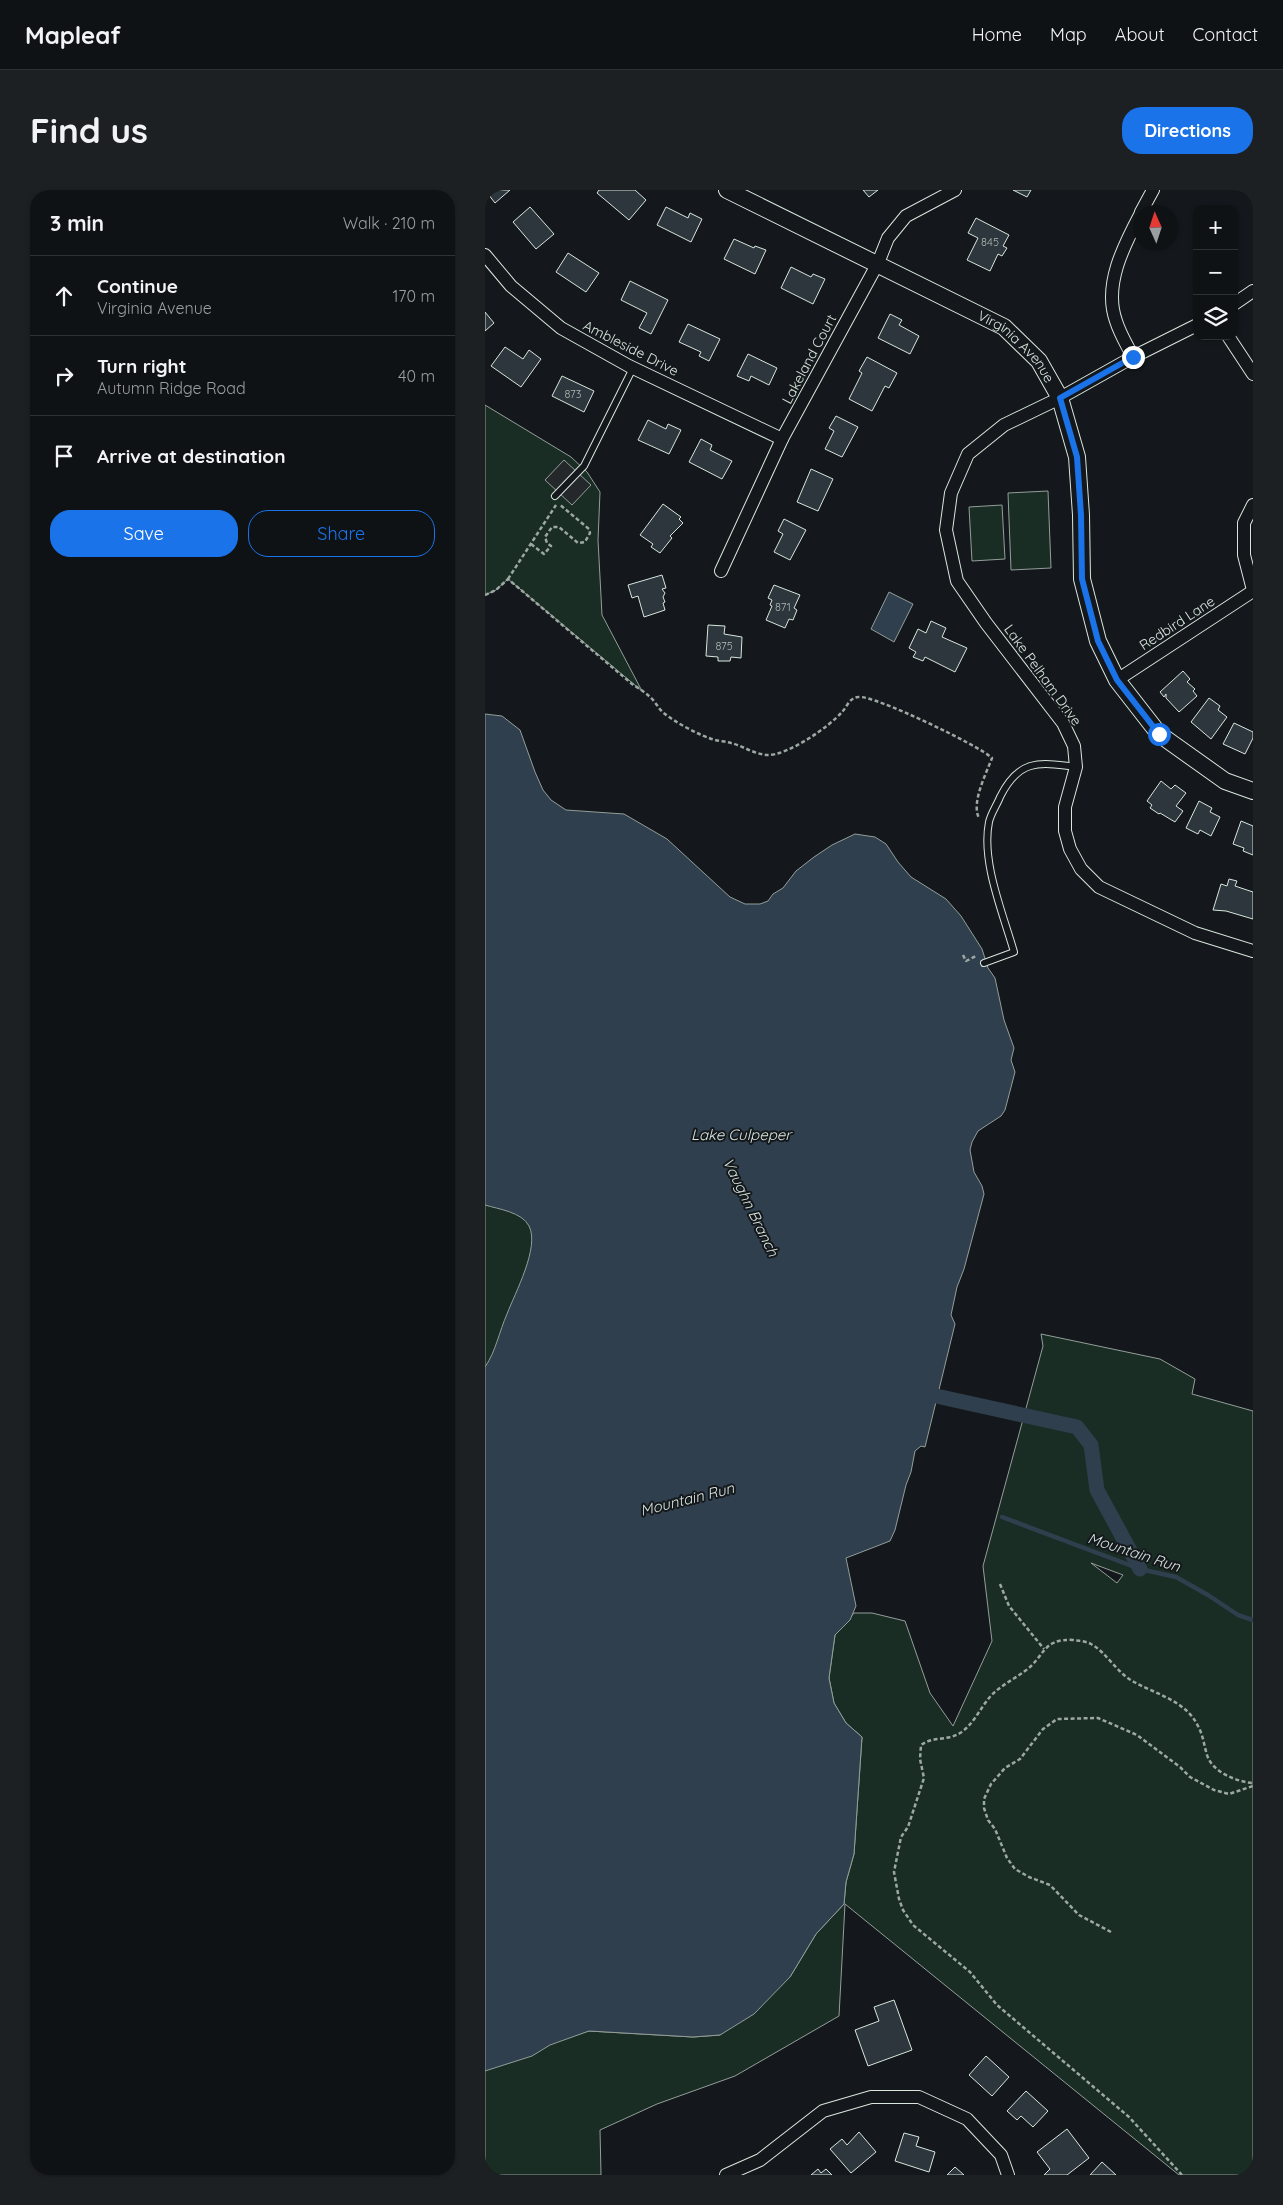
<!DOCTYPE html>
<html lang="en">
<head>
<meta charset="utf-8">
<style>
  body { margin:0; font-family:Quicksand,sans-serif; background:#1d2022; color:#f1f3f6 }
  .controls { position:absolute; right:15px; top:15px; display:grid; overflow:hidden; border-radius:10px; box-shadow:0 1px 4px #0004 }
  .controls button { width:45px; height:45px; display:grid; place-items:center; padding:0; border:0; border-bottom:1px solid #2f3234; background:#0f1215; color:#f1f3f6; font:25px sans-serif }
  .compass { position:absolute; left:648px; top:15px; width:45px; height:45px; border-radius:50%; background:#0f1215; box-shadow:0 1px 4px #0004; rotate:357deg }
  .stop { position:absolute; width:15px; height:15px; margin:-11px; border:4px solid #1a73e8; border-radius:50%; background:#fff }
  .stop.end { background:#1a73e8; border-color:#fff; box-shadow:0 1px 5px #0008 }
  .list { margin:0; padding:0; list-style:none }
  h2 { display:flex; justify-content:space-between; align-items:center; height:65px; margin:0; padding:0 20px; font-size:21px }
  h2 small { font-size:16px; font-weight:400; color:#9b9ea0 }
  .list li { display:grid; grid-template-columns:32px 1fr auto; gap:15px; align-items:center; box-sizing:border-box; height:80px; padding:0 20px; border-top:1px solid #2f3234 }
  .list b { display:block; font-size:19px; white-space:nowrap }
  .list p { margin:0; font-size:16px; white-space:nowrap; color:#9b9ea0 }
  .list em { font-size:16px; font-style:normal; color:#9b9ea0 }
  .actions { display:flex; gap:10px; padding:15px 20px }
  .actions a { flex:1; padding:11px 0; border:1px solid #1a73e8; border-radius:20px; text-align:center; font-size:18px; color:#1a73e8 }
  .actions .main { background:#1a73e8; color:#fff }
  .icon { flex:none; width:28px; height:28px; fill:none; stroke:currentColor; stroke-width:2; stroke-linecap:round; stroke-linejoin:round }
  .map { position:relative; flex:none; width:768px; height:1985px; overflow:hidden; border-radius:20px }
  header { display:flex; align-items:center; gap:30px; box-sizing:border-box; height:70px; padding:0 25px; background:#0f1215; border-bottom:1px solid #2f3234 }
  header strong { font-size:24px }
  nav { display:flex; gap:28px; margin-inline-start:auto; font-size:18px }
  .intro { display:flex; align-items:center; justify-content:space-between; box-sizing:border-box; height:120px; padding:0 30px }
  h1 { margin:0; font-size:35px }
  .button { padding:12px 22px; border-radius:20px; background:#1a73e8; color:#fff; font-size:18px; font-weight:700 }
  main { display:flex; gap:30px; padding:0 30px }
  aside { flex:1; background:#0f1215; border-radius:20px; box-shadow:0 1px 4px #0004 }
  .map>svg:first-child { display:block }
</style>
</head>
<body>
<header>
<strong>Mapleaf</strong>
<nav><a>Home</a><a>Map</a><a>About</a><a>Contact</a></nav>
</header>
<div class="intro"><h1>Find us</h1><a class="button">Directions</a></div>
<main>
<aside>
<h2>3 min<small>Walk · 210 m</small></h2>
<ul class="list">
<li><svg class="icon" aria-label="ahead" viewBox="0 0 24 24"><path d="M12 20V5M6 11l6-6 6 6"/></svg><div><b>Continue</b><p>Virginia Avenue</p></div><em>170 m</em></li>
<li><svg class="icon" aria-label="right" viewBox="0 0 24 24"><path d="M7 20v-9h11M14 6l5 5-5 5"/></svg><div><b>Turn right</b><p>Autumn Ridge Road</p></div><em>40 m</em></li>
<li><svg class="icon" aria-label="arrive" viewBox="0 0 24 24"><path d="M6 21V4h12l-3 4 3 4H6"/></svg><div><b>Arrive at destination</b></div></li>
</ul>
<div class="actions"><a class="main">Save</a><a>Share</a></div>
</aside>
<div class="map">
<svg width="768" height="1985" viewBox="0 0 768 1985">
  <rect width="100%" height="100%" fill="#14181c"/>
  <!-- green -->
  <g fill="#1a2d24" stroke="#939e99" fill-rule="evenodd">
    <polygon points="0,215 86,267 102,282 115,302 113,350 117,425 157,501 23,389 11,400 0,405"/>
    <polygon points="563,301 566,378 526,380 523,303"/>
    <polygon points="517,315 520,369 487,371 484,317"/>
    <polygon points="0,1009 41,1027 51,1052 25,1131 0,1187"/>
    <path d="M556,1144L675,1169L710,1189L707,1204L768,1221V1985H694L360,1714L354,1826L250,1886L172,1914L115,1940L116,1985H0V1869L104,1841L208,1847L235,1845L305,1787L331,1744L359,1714L361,1692L369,1664L377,1547L361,1533L349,1513L344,1488L350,1445L369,1423H387L420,1431L445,1503L468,1536L507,1451L498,1376L558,1156ZM606,1373L638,1385L632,1393Z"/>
  </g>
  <!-- parking -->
  <polygon fill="#24282b" stroke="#939e99" points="79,270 106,295 87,315 60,290"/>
  <!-- water -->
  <g fill="#2f3f4d" stroke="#939e99">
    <polygon points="404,402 428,414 409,452 386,439"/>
    <path d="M0,524L17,526L35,540L50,582L58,600L66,610L81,620L139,624L182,649L245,707L260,714H275L283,711L288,704L298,698L311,681L329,667L347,655L370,644L390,647L401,654L413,672L426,687L461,709L476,726L497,759L503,778L510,788L519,830L529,858L526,870L530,882L520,920L516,926L493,941L487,952L485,960L489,982L497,996L499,1004L479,1079L472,1097L466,1125L470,1134L440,1257L436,1256L430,1261L426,1282L421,1295L410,1340L405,1351L361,1368L371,1416L365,1430L350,1445L344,1488L349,1513L361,1533L377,1547L369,1664L361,1692L359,1714L331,1744L305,1787L269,1824L235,1845L208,1847L104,1841L65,1855L47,1866L0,1881V1177C11,1161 14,1142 22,1124C30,1103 55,1057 44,1036C37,1022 13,1019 0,1015Z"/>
  </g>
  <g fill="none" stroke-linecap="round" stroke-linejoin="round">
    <!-- stream -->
    <polyline stroke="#2f3f4d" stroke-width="4.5" points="517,1327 655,1379 691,1387 723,1405 753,1425 768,1430"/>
    <!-- canal -->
    <polyline stroke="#2f3f4d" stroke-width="15" points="433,1202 592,1237 606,1255 612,1300 655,1379"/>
  </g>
  <!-- building -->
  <g fill="#2c363c" stroke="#d8e6dc">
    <polygon points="0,0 25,0 10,13"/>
    <polygon points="114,0 150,0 161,10 144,30 112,3"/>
    <polygon points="378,0 393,0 384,7"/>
    <polygon points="528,0 546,0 542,7"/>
    <polygon points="45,17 69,44 51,59 28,32"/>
    <polygon points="181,17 203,28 205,23 217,29 206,52 172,35"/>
    <polygon points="491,28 524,45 518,56 522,58 517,66 513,64 505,81 482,70 493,48 483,43"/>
    <polygon points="249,49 269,58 270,56 281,60 270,84 239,69"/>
    <polygon points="83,63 114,83 101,102 71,82"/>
    <polygon points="306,77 326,87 328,84 340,89 328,114 296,98"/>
    <polygon points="145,91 183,110 166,144 154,138 162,123 136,110"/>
    <polygon points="0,122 9,133 0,141"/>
    <polygon points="405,124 417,130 414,135 434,146 425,164 393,148"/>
    <polygon points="203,134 235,149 224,171 214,166 216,162 194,152"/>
    <polygon points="20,157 38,169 44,160 56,169 36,197 6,176"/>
    <polygon points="263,164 292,178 284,195 266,186 264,191 252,186"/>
    <polygon points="382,167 412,183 404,198 400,196 387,221 364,209 377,183 374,181"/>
    <polygon points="77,186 109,201 99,222 67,206"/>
    <polygon points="351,226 373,237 357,267 340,259 349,241 344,238"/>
    <polygon points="163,230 181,239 183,234 196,240 184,264 153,250"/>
    <polygon points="216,249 227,255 225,260 247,271 237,289 204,272"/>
    <polygon points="326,279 348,289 333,321 312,312"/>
    <polygon points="178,314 196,327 194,329 198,333 185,346 187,348 175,363 166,357 168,354 155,345"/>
    <polygon points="299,329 321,340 305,370 289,362 298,344 293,341"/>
    <polygon points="177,385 181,398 177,399 180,403 178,407 180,412 178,413 180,420 159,427 153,406 147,408 143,395"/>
    <polygon points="289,395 315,405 309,418 312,420 308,430 304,429 300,438 281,430 287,416 285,415 287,410 283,408"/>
    <polygon points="446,431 461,438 457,447 482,458 470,482 440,467 438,471 428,467 431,462 424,458 433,439 441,443"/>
    <polygon points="223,435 240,436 239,444 257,447 256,468 246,467 245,471 233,471 233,467 221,466"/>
    <polygon points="698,481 705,489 702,492 710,499 708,501 712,506 694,522 681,508 681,504 679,507 675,502"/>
    <polygon points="724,508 735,516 733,520 742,527 726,549 706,532"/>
    <polygon points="749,533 768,542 768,548 760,564 738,554"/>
    <polygon points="676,591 686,599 690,595 701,603 691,616 698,621 690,632 675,623 674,624 665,618 667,615 662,611"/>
    <polygon points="714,611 727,618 725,622 735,627 726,646 715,640 713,644 701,638"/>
    <polygon points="756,631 768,636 768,665 758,661 759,658 748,654"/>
    <polygon points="744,689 752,691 750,696 768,702 768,729 741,721 728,720 736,694 742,696"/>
    <polygon points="409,1810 427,1860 383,1876 370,1840 394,1831 389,1817"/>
    <polygon points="501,1866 524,1887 507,1906 484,1885"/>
    <polygon points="541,1901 563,1921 548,1937 536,1926 532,1930 522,1921"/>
    <polygon points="582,1939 604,1968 582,1985 559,1985 565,1979 552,1962"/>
    <polygon points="374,1942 391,1962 366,1983 345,1959 357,1949 362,1955"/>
    <polygon points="419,1943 434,1947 431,1956 450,1962 444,1982 410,1971"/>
    <polygon points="617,1972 631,1985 605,1985"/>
    <polygon points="470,1977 479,1985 462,1985"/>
    <polygon points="333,1979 336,1983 341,1979 347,1985 326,1985"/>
  </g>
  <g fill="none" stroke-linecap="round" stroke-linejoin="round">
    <!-- service casing -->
    <g stroke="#d8e6dc" stroke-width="8">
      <g id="service">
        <polyline points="70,306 99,276 148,178"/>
        <path d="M499,773L529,762C518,723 496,672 504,632C506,623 512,615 515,607C534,569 553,572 591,577"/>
      </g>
    </g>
    <!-- minor casing -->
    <g stroke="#d8e6dc" stroke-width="14">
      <g id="minor">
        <polyline points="656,22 668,0"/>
        <polyline points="0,65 26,96 76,138 144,176 297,249"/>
        <polyline points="749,114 768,101"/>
        <polyline points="712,135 648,167 575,208 519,235 483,264 466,303 461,340 472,391 501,433 578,533 589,556 591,577 580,617 580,641 585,659 596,679 614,697 710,743 768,761"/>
        <polyline points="743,146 768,184"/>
        <path d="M648,167C642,155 635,144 631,131C618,95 639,55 656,23"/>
        <polyline points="768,315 759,333 759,365 768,400"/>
        <polyline points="236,381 297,249 393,73 403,48 421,26 470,0"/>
        <polyline points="632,490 768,401"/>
        <polyline points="241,1985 275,1970 338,1921 386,1907 434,1907 482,1929 516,1965 523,1985"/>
      </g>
    </g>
    <!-- tertiary casing -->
    <g stroke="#d8e6dc" stroke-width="18">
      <g id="tertiary">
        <path id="s1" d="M242,0L519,137L554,171L575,208L592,267L596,325L597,389L613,451L632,490L674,544L740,591L768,601"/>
      </g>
    </g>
    <!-- path -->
    <g stroke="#9da8a2" stroke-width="2.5" stroke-dasharray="4 2.5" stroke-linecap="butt">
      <polyline points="46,354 59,364 66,356 62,353 60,347 67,337 74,337 93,353 100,352 105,343 104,339 74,314"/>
      <polyline points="23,389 71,315"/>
      <path d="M0,405L11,400L23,389L147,494C153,498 160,502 165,507C171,512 174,520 180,524C190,532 212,544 224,548C231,551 239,551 246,553C258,556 269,564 282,565C302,566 344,537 357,522C362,517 364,508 373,507C387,504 495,556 507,568C501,584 486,613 494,628"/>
      <polyline points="478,765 481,771 491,766"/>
      <polyline points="515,1394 524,1416 559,1459"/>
      <polyline points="626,1742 594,1725 565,1695 544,1687 530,1679 522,1668 510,1639 503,1630 499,1618 499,1609 506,1594 520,1578 535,1569 558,1539 572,1529 613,1528 652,1545 695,1577 705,1587 729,1600 744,1604 768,1596"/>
      <path d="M697,1985L644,1927L512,1815L485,1782L428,1735L418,1720L414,1709L409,1682L416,1647L423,1637L439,1588L435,1569L436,1555C448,1546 463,1551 475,1543C487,1536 495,1519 504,1508C514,1496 528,1490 540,1481C560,1467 557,1448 588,1450C594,1451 601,1451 606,1454C621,1462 632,1483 649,1492C671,1504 701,1511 713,1536C718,1545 719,1555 722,1565C727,1582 752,1592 768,1593"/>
    </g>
    <!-- service -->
    <use href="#service" stroke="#14181c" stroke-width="6"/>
    <!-- minor -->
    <use href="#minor" stroke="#14181c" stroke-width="12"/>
    <!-- tertiary -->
    <use href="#tertiary" stroke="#14181c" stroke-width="16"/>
  </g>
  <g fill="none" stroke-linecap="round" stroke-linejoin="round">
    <!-- route -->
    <polyline stroke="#1a73e8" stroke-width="6" points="648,167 575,208 592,267 596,325 597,389 613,451 632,490 674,544"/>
  </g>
  <g text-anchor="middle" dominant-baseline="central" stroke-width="4" stroke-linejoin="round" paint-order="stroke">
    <!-- number labels -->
    <g font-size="11" fill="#adbab4">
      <text x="505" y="52">845</text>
      <text x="88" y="204">873</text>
      <text x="298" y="417">871</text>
      <text x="239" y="456">875</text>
    </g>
    <!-- street labels -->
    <g font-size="14" fill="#d8e6dc" stroke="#14181c">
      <text transform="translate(146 158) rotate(27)">Ambleside Drive</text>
      <text stroke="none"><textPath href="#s1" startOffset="331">Virginia Avenue</textPath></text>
      <text transform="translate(324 169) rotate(-62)">Lakeland Court</text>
      <text transform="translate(692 433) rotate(-33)">Redbird Lane</text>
      <text transform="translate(558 485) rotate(54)">Lake Pelham Drive</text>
    </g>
    <!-- water labels -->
    <g font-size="15" font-style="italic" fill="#d8e6dc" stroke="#14181c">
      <text x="256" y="944">Lake Culpeper</text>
      <text transform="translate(266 1017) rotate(64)">Vaughn Branch</text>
      <text transform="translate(202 1309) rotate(-14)">Mountain Run</text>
      <text transform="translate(649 1362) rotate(18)">Mountain Run</text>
    </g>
  </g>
</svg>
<div class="controls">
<button>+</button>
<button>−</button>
<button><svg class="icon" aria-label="layers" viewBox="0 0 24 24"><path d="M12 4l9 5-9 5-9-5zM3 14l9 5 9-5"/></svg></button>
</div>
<svg class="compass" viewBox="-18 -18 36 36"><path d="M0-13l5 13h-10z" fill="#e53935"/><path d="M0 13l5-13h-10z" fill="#9b9ea0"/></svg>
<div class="stop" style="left:674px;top:544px"></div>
<div class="stop end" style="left:648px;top:167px"></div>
</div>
</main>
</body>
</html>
